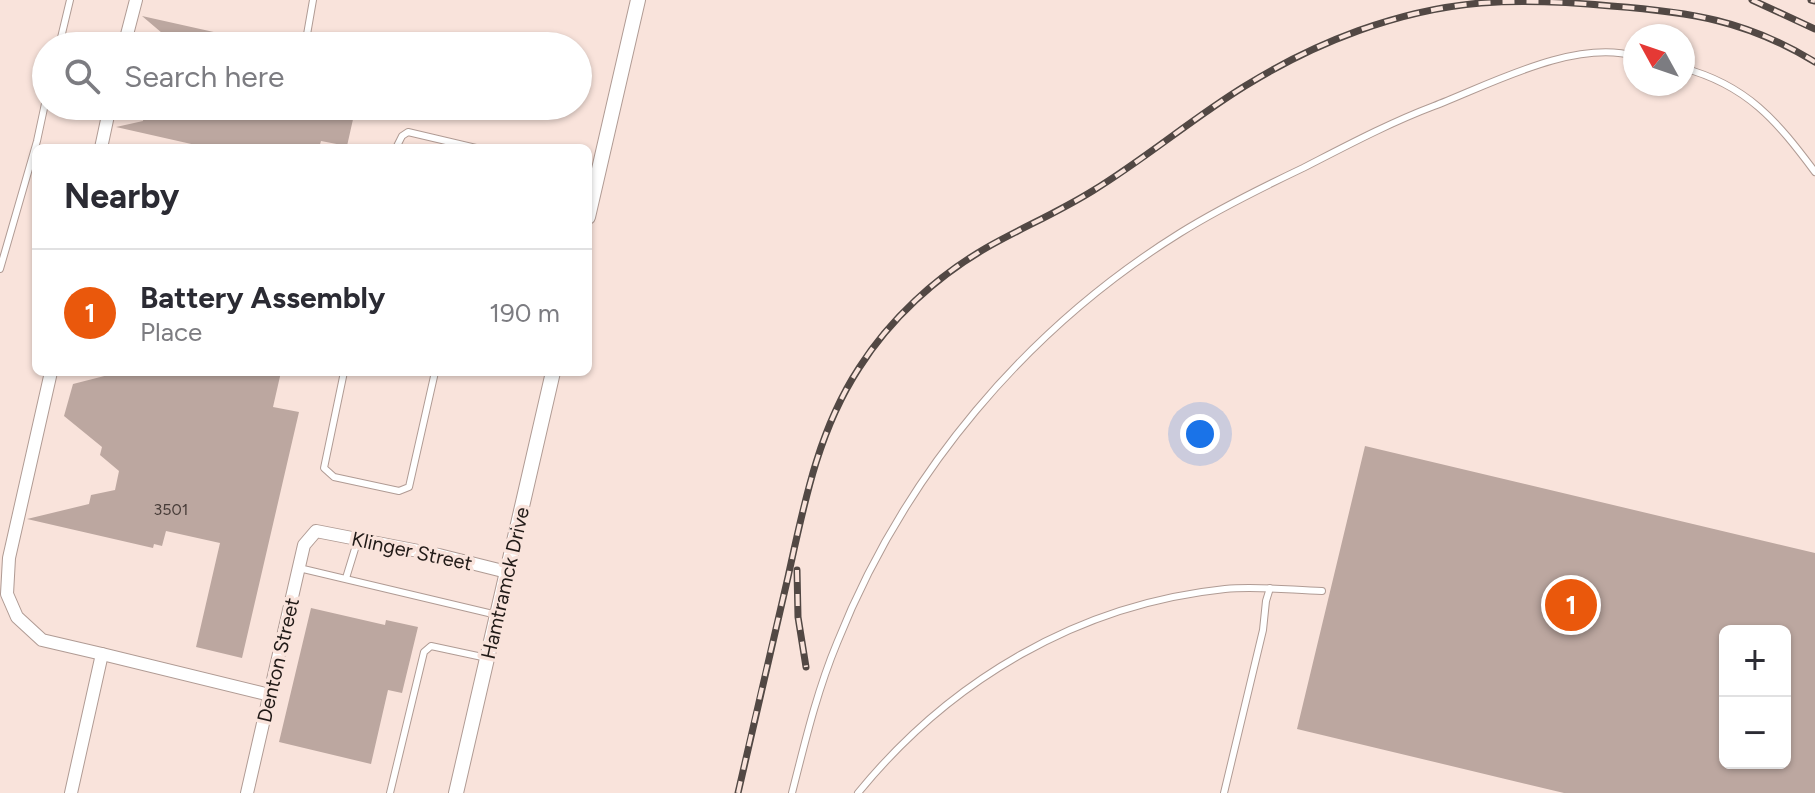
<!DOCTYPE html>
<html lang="en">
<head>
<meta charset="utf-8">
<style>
  body { margin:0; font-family:Figtree,sans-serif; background:#f7f7f7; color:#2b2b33 }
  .controls { position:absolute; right:24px; bottom:24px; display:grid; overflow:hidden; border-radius:12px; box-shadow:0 2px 6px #0004 }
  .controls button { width:72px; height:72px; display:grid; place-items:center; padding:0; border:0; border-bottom:2px solid #e1e1e2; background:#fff; color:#2b2b33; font:40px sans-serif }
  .compass { position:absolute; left:1623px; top:24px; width:72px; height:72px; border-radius:50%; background:#fff; box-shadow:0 2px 6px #0004; rotate:310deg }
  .you { position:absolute; left:1200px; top:434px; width:28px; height:28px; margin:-20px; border:6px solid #fff; border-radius:50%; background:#1a73e8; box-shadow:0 0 0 12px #1a73e833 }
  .badge { display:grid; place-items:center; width:52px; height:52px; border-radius:50%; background:#ea580c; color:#fff; font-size:26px; font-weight:700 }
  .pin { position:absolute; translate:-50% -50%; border:4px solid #fff; box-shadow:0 2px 8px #0006 }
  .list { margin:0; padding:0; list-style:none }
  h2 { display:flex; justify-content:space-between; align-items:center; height:104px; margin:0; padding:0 32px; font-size:34px }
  h2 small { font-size:26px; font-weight:400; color:#7c7c81 }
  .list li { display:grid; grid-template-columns:52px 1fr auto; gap:24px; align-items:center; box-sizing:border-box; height:128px; padding:0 32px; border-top:2px solid #e1e1e2 }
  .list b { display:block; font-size:30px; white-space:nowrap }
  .list p { margin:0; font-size:26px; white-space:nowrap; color:#7c7c81 }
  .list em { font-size:26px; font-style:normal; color:#7c7c81 }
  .icon { flex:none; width:44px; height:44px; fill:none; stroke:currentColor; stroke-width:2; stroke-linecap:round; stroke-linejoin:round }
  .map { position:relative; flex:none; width:1815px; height:793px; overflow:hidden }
  .search { position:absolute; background:#fff; box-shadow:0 2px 6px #0004; left:32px; top:32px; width:560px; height:88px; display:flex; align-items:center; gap:20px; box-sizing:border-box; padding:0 28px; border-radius:44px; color:#7c7c81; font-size:30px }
  .panel { position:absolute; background:#fff; box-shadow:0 2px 6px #0004; left:32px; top:144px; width:560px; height:232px; border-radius:12px }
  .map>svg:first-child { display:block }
</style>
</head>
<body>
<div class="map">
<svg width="1815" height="793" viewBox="0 0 1815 793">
  <rect width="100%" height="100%" fill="#f9e3db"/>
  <!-- building -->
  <g fill="#bca7a0" fill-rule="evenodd">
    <polygon points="142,16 254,41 254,46 168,46 160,40 162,33"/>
    <polygon points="174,106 356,106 347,146 321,141 319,148 209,148 116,127 143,121 144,113"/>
    <polygon points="120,372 281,372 273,407 299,412 242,658 196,647 220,543 166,531 162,546 154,544 153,548 27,519 89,504 91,495 115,490 119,471 100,455 102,447 64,416 73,384"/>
    <path d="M1365,446L1815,553V793H1564L1297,729ZM1725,631H1785V763H1725Z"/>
    <polygon points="311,608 385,625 386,620 418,627 402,693 388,690 371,764 279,742"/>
  </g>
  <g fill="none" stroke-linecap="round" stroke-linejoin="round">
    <!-- service casing -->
    <g stroke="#b09b94" stroke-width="8">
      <g id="service">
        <polyline points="59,46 70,0"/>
        <polyline points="305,46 313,0"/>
        <path d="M1683,68C1747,85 1777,121 1815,172"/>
        <polyline points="396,148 402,136 408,132 476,148"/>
        <polyline points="0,269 37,141 46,99"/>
        <polyline points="344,372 324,468 334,477 399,491 409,487 435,372"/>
        <polyline points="299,568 497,615"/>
        <polyline points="346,578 358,539"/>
        <polyline points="390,793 424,652 431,646 487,658"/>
        <path d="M792,793C805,742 817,691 837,643C904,474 1026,329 1180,233C1220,208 1261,188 1303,168C1346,146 1389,123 1434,106C1491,84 1574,39 1635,56"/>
        <path d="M858,793C950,680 1079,604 1225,589C1257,586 1290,590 1322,591"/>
        <polyline points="1224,793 1263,630 1266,601 1270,588"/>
      </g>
    </g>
    <!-- minor casing -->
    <g stroke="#b09b94" stroke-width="14">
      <g id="minor">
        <polyline points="124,46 136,0"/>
        <polyline points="101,148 110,106"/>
        <polyline points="51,372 9,558 7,594 17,617 42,640 102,654"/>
        <polyline points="71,793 102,654 270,695"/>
        <polyline points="247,793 304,545 316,531 439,555 507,572"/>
      </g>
    </g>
    <!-- tertiary casing -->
    <g stroke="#b09b94" stroke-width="16">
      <g id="tertiary">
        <polyline points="588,217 638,0"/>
        <polyline points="456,793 553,372"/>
      </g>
    </g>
    <!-- service -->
    <use href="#service" stroke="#fff" stroke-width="6"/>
    <!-- minor -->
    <use href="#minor" stroke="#fff" stroke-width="12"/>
    <!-- tertiary -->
    <use href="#tertiary" stroke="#fff" stroke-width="14"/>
    <!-- rail casing -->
    <g stroke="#524844" stroke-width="7">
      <g id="rail">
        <polyline points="1752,0 1815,29"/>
        <polyline points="1811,0 1815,1"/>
        <polyline points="797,570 798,617 806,667"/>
        <path d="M738,793C754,721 771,649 788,577C804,504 818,431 859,368C890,319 936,277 986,248C1021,228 1059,212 1094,190C1146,158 1193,118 1245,86C1316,42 1398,10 1481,3C1525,0 1568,2 1611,6C1690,12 1746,20 1815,62"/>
      </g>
    </g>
    <!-- rail -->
    <use href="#rail" stroke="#f9e3db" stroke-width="4" stroke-dasharray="12" stroke-linecap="butt"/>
  </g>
  <g text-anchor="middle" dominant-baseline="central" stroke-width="7" stroke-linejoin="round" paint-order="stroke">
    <!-- number labels -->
    <g font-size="16" fill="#483d39">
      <text x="171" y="509">3501</text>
    </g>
    <!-- street labels -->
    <g font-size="20" fill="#211a17" stroke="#f9e3db">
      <text transform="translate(412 551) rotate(12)">Klinger Street</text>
      <text transform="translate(505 583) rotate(-77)">Hamtramck Drive</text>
      <text transform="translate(278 660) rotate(-77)">Denton Street</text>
    </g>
  </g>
</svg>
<div class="controls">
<button>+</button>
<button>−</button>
</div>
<svg class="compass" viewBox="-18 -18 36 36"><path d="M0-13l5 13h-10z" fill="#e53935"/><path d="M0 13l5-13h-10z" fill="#7c7c81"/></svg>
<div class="you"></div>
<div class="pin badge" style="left:1571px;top:605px">1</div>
<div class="search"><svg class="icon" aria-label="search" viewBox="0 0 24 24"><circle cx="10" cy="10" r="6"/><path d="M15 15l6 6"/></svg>Search here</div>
<section class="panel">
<h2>Nearby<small></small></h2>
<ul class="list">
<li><span class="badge">1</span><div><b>Battery Assembly</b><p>Place</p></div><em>190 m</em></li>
</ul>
</section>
</div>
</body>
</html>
